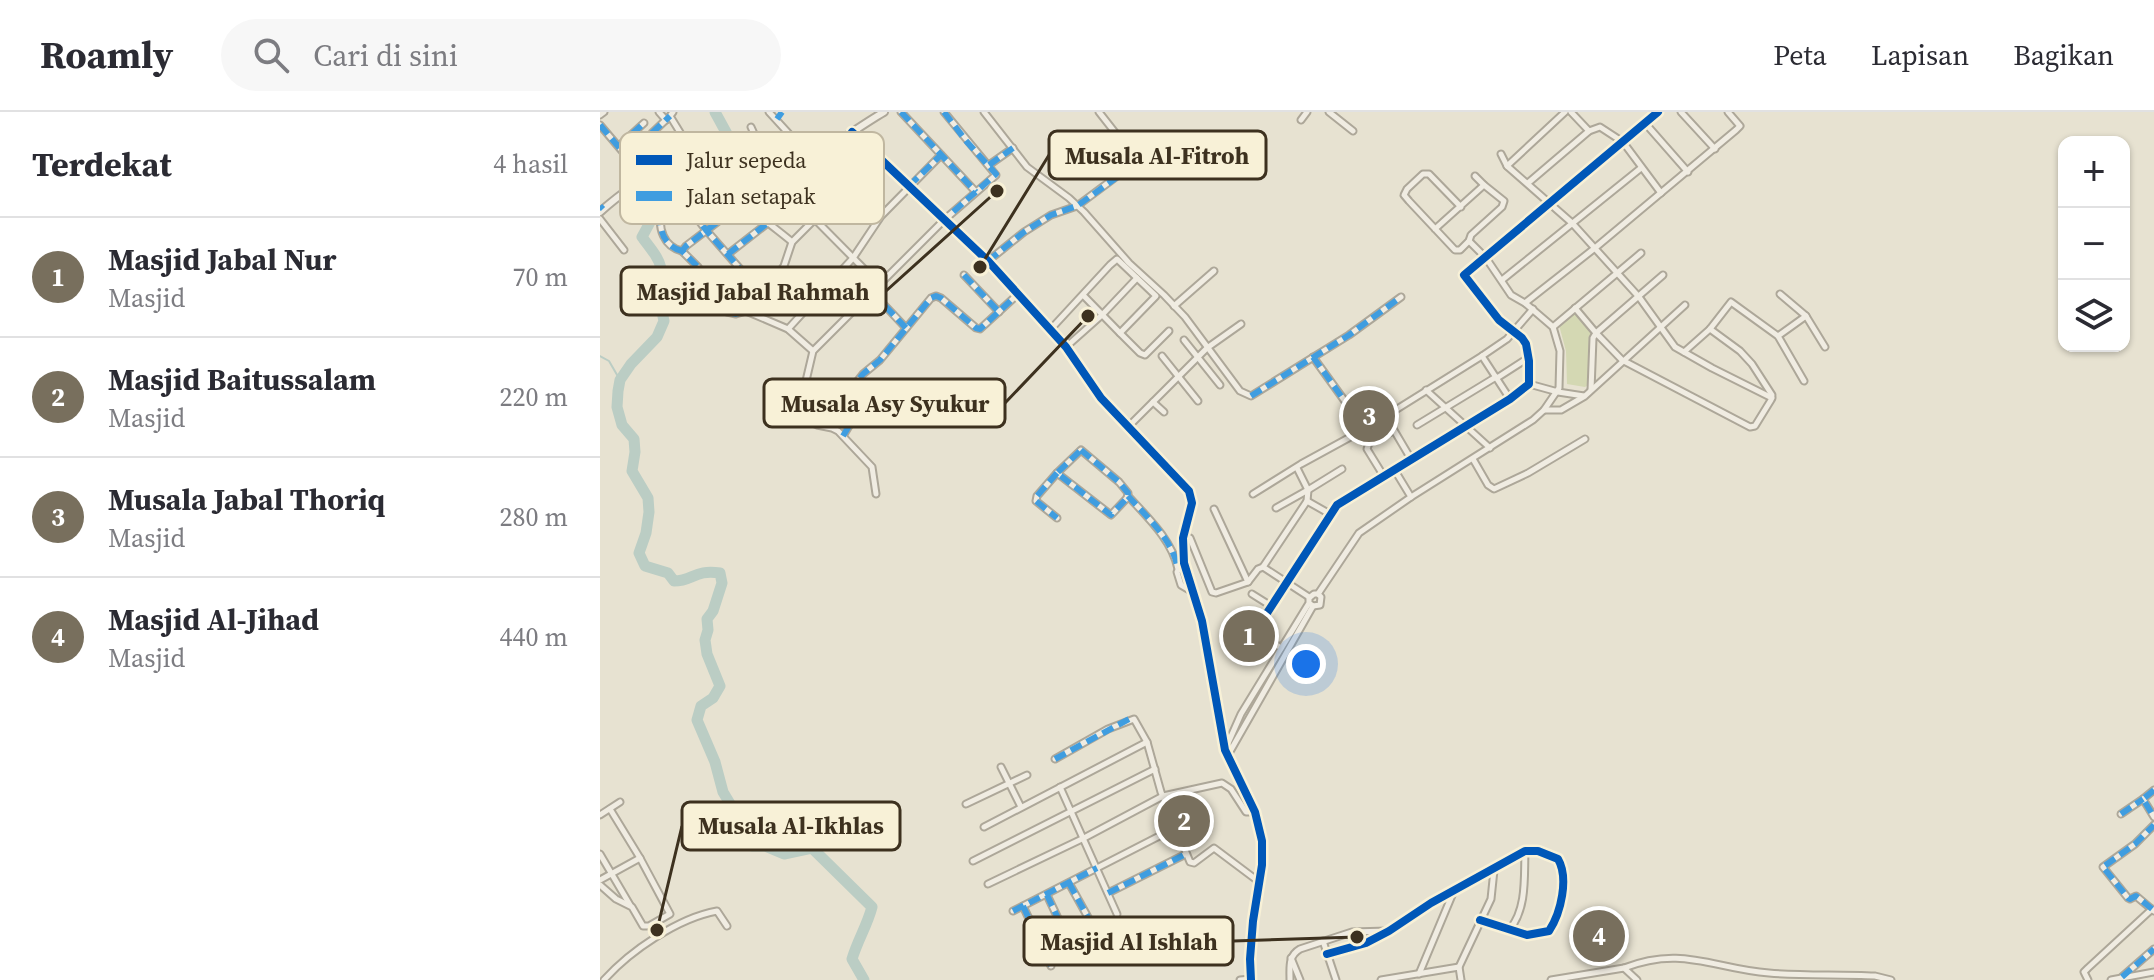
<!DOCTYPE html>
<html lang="id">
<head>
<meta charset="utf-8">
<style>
  body { margin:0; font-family:"Source Serif 4",serif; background:#f7f7f7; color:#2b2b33 }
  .controls { position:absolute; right:24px; top:24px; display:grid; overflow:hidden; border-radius:16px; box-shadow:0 2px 6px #0004 }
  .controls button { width:72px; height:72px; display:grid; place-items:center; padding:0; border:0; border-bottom:2px solid #e1e1e2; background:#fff; color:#2b2b33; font:40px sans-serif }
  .you { position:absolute; left:706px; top:552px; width:28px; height:28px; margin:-20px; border:6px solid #fff; border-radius:50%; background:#1a73e8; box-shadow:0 0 0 12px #1a73e833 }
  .badge { display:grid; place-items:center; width:52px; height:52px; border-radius:50%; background:#786f5d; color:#fff; font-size:26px; font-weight:700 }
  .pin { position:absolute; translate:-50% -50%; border:4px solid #fff; box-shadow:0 2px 8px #0006 }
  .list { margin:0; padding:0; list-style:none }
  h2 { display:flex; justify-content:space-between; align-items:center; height:104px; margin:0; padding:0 32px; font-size:34px }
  h2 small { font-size:26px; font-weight:400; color:#7c7c81 }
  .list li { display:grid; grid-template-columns:52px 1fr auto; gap:24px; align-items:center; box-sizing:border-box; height:120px; padding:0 32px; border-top:2px solid #e1e1e2 }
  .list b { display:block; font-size:30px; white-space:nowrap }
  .list p { margin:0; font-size:26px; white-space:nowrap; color:#7c7c81 }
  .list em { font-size:26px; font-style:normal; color:#7c7c81 }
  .icon { flex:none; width:44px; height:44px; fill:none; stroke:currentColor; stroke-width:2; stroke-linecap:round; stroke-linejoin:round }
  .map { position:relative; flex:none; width:1554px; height:868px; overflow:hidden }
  header { display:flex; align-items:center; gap:48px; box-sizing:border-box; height:112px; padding:0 40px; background:#fff; border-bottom:2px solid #e1e1e2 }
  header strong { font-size:38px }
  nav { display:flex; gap:44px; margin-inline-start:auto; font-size:28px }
  .search { width:560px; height:72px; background:#f7f7f7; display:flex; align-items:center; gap:20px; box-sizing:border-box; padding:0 28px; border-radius:44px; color:#7c7c81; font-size:30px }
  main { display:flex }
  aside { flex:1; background:#fff }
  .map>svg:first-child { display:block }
</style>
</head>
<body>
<header>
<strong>Roamly</strong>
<div class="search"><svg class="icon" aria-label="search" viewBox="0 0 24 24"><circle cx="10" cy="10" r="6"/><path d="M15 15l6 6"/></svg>Cari di sini</div>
<nav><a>Peta</a><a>Lapisan</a><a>Bagikan</a></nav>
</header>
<main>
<aside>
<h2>Terdekat<small>4 hasil</small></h2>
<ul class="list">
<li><span class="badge">1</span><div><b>Masjid Jabal Nur</b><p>Masjid</p></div><em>70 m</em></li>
<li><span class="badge">2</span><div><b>Masjid Baitussalam</b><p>Masjid</p></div><em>220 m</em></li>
<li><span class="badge">3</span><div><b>Musala Jabal Thoriq</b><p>Masjid</p></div><em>280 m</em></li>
<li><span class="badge">4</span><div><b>Masjid Al-Jihad</b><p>Masjid</p></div><em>440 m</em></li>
</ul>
</aside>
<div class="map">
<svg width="1554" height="868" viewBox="0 0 1554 868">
  <rect width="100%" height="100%" fill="#e7e2d1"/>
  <!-- green -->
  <polygon fill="#d4d8b3" points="978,196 993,212 989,272 985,275 967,272 966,239 959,213"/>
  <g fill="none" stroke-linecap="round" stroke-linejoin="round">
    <!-- stream -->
    <polyline stroke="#bbcdc4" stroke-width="2" points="0,244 9,249 20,268"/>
    <!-- river -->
    <path stroke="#bbcdc4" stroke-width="11" d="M115,0L127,22V35L125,42L105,67L62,88L42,125C62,151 68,157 53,189L61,195L64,209L57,225L31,252L20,268L18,279L17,295L22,313L34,327L35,340L32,359L48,386L49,400L46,421L39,441L45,454L68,461L74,469C93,469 95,457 120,461L122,471L113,499L107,507L108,518L105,528L107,542L120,574L113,586L101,594L97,608L115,650L123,680L132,695L145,708V722L152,734H165L184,742L212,736L272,795C267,814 258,827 252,847L264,868"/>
    <!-- minor casing -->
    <g stroke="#ada799" stroke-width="9">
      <g id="minor">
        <polyline points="59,0 66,8"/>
        <polyline points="73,0 70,4 100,53"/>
        <polyline points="169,0 213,48"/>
        <polyline points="301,0 376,80"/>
        <polyline points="384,0 427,55 469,86 484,100 529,151 564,183 585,205 640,279 651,284 749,223 801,185"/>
        <polyline points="729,0 753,19"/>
        <polyline points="971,0 989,19 1000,15 1023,30 1061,81"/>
        <polyline points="1081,0 1115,37"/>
        <polyline points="0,3 4,0"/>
        <polyline points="701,8 707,0"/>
        <polyline points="1045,11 1088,60"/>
        <polyline points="0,13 45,66"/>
        <polyline points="151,15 174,66 280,173"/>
        <polyline points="52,21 70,4"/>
        <polyline points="19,34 44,11"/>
        <polyline points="901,42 907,54 972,111 1039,185 1075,235 1112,256 1172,286"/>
        <polyline points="389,53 413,36"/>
        <polyline points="907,54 965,0"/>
        <path d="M128,61C135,90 171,112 192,130"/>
        <polyline points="875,64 884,73"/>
        <polyline points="928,71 989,19"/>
        <polyline points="81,85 106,118 163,183"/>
        <polyline points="145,89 86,134 82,139 98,155 127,200 136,202 146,199 163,183 184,154 192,130 214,108"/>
        <polyline points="0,107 24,138"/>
        <polyline points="835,117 884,73 904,89 902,95 871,123 869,129 860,138 855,138 809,89 804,83 807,77 823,62 829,62 861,95"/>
        <path d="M82,139C64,135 57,116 62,98L87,82L130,69"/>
        <polyline points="128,142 169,110"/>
        <polyline points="388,149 424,120 451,103 477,94 536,50 535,46 499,0"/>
        <polyline points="364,163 399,200"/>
        <polyline points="902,168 1041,56"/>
        <polyline points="273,181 306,216"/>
        <polyline points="1180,182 1206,204 1225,235"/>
        <polyline points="925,191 995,136 1136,18 1140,14 1128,0"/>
        <polyline points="574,194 614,159"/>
        <polyline points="975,196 996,221 1063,163"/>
        <polyline points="146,199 188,217 213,239"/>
        <polyline points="953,215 1041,141"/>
        <polyline points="188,217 253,146 281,104 341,43"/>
        <polyline points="450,218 510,153 517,147 556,184 520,221 483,183"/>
        <polyline points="520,221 540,241 545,243 569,219"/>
        <polyline points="1178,224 1206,204"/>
        <polyline points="584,228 620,273"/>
        <polyline points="466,235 502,203 537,166"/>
        <polyline points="1084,240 1110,217 1131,190 1178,224 1204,269"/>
        <polyline points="562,244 598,289"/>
        <polyline points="882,244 910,287"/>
        <polyline points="713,245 765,317"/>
        <polyline points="897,266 928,246"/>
        <polyline points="929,272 958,280 984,284"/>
        <polyline points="826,278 890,336"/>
        <polyline points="991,278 993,226 996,221 1022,248 1150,315 1155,314 1171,288 1172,283 1152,252 1140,239 1110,217"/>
        <polyline points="553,290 564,300"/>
        <polyline points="944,298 961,298 985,284 1085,193"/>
        <polyline points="785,303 811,347"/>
        <polyline points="817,313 896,265"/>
        <polyline points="529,314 607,236 641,212"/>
        <polyline points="243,324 252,309 240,296 240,291 263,262 280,248 331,186 336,184 341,186 376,216 380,217 417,183"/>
        <polygon points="481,338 519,370 528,381 527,386 511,403 457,361"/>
        <polyline points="873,347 888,373 894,377 928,361 985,327"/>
        <polyline points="697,356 708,378 742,357"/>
        <polyline points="794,357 811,385"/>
        <polyline points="457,361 437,384 436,389 457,406"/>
        <polyline points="783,363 767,337 769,331 793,319"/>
        <polyline points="276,382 272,355 238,319 232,316 217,313 206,308 200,301 201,290 213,239 344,108 396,63 344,0"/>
        <polyline points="653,382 701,352 765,317 882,244 907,227 933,197"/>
        <path d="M528,384C548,406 572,428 578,457"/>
        <polyline points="707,389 730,402"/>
        <polyline points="676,396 708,378"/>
        <polyline points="614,397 648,470"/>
        <polyline points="590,426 612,480 616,481 648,470 658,457 663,455 707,389 708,378"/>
        <polyline points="580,455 577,460 581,473 593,480"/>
        <polyline points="663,455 709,485"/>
        <polyline points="652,482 671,494"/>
        <polyline points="718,482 759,421 811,385 933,308 944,298 959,276 960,239 953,215 925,191 911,183 886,146 869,129"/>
        <polyline points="634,504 681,536"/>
        <polyline points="656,518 737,393 910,287 929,272 929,249 926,232 922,226 899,208 864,163 1058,0"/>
        <polyline points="625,638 641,602 709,491 709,486 714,482 718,482 721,485 720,493 713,494 709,491"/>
        <polyline points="628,643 713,494"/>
        <polyline points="455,647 508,617 534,607 547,630 561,680 590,750 594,751 614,736 658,769"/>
        <polyline points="401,655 421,695"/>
        <polyline points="460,675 517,802"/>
        <polyline points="1554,678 1543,687 1554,705"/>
        <polyline points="366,692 427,663"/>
        <polyline points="1521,702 1543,687"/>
        <polyline points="0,703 20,690"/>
        <polyline points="1554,713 1535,732 1503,755 1528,786 1530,787 1536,784 1554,799"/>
        <polyline points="384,715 547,630"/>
        <polyline points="0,742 30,793"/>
        <polyline points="373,749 555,657"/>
        <polyline points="0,768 40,746"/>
        <polyline points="469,771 500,827"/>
        <polyline points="388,772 484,726 563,684 622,671 631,677 646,700 655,700"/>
        <polyline points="0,773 16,787 32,795 43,814 49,814 70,802 40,746 10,697"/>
        <polyline points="508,781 586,742"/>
        <polyline points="447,783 473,838"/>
        <polyline points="423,794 451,854"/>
        <polyline points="413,799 575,716"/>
        <path d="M910,817C927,796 924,765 925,740"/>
        <polyline points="723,829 736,868"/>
        <path d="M727,842L766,831L789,819L831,791L925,739H938L958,747C969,766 961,801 949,819L927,823L880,808"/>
        <polyline points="691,846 700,868"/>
        <path d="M1024,856C1082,833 1114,857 1169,861C1204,864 1240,862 1275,864L1291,868"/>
        <polyline points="819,862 853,781"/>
        <polyline points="1522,865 1554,837"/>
        <path d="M4,868C30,839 78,806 117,799L127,814"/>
        <polyline points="640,868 651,867"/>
        <path d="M690,868C690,855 688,844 700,837L752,820L788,819"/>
        <polyline points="781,868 859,855"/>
        <polyline points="861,868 859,855 891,787 894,758"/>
        <polyline points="951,868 1024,856 1037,868"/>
        <polyline points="1488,868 1484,860 1488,856 1552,797"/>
        <polyline points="1511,868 1554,860"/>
      </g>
    </g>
    <!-- tertiary casing -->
    <g stroke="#ada799" stroke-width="10">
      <g id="tertiary">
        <polyline points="252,20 388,149 466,235 501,286 589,379 592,391 583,426 584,451 602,509 625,638 655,700 662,729 662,753 653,809 650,847 651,868"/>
        <path d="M0,100C36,68 71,45 120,59C138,64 156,70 175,66C201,61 226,38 248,23C260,15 272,7 284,0"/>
      </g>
    </g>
    <!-- minor -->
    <use href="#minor" stroke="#f0ece2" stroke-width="5"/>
    <!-- tertiary -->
    <use href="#tertiary" stroke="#f0ece2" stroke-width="6"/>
    <!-- quiet -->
    <g stroke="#3f9de0" stroke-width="6" stroke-dasharray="12 6" stroke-linecap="butt">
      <polyline points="301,0 376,80"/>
      <polyline points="344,0 367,30 396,62 344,108"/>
      <polyline points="177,7 182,0"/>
      <polyline points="0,13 45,66"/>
      <polyline points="52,21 70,4"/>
      <polyline points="19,34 44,11"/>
      <polyline points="389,53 413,36"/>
      <polyline points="309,74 341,43"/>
      <polyline points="81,85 106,118 163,183"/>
      <polyline points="145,89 86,134 82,139 98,155 127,200 136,202 146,199"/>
      <polyline points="0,94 3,97"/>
      <path d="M82,139C64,135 57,116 62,98L87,82L130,69"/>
      <polyline points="128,142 169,110"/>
      <polyline points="388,149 424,120 451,103 477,94 535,52 537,49 535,46"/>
      <polyline points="364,163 399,200"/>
      <polyline points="273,181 306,216"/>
      <polyline points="713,245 765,317"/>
      <polyline points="651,284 749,223 801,185"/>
      <polyline points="243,324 252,309 240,296 240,291 263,262 280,248 331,186 336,184 341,186 376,216 380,217 417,183"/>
      <polygon points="481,338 519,370 528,381 527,386 511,403 457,361"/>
      <polyline points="457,361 437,384 436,389 457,406"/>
      <path d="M528,384C546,404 571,426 577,453"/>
      <polyline points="455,647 529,607"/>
      <polyline points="1554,678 1543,687 1554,705"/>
      <polyline points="1521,702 1543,687"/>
      <polyline points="469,771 500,827"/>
      <polyline points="508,781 586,742"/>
      <polyline points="447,783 473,838"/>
      <polyline points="423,794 451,854"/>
      <polyline points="1552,797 1536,784 1530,787 1528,786 1503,755 1535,732 1554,713"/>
      <polyline points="413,799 497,756"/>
      <polyline points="1522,865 1554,837"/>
    </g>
    <!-- cycleway casing -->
    <g stroke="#f8f1d7" stroke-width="13">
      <g id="cycleway">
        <polyline points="252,20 388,149 466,235 501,286 589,379 592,391 583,426 584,451 602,509 625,638 655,700 662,729 662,753 653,809 650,847 651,868"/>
        <polyline points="656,518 737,393 910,287 929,272 929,249 926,232 922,226 899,208 864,163 1058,0"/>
        <path d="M727,842L766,831L789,819L831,791L925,739H938L958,747C969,766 961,801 949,819L927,823L880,808"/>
      </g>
    </g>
    <!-- cycleway -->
    <use href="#cycleway" stroke="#0057b8" stroke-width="8"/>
  </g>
  <!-- legend -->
  <rect x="20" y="20" width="264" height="92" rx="12" fill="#f8f1d7" stroke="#c0b7a0" stroke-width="2"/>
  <rect x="36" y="43" width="36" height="10" fill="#0057b8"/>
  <rect x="36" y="79" width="36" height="10" fill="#3f9de0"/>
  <g font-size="22" fill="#3d311f">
    <text x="86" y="56">Jalur sepeda</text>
    <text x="86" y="92">Jalan setapak</text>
  </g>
  <!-- callouts -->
  <path fill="none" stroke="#3d311f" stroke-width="3" d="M380 155L449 43M397 79L286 179M488 204L405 291M57 818L82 714M757 825L633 829"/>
  <g fill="#3d311f" stroke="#f8f1d7" stroke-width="3">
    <circle cx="380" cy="155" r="8"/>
    <circle cx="397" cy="79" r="8"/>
    <circle cx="488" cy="204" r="8"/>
    <circle cx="57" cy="818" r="8"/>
    <circle cx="757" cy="825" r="8"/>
  </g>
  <g fill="#f8f1d7" stroke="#3d311f" stroke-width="3">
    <rect x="449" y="19" width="217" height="48" rx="8"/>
    <rect x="21" y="155" width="265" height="48" rx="8"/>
    <rect x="164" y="267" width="241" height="48" rx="8"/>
    <rect x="82" y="690" width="218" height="48" rx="8"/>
    <rect x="424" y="805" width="209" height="48" rx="8"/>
  </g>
  <g font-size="24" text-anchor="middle" font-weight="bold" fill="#3d311f">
    <text x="557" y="52">Musala Al-Fitroh</text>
    <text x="153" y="188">Masjid Jabal Rahmah</text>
    <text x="285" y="300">Musala Asy Syukur</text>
    <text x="191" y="722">Musala Al-Ikhlas</text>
    <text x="529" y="838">Masjid Al Ishlah</text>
  </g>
</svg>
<div class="controls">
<button>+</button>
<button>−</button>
<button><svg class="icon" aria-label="layers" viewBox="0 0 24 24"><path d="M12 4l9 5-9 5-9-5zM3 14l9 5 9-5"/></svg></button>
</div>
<div class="you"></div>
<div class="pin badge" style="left:649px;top:524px">1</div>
<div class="pin badge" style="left:584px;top:709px">2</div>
<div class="pin badge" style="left:769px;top:304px">3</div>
<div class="pin badge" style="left:999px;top:824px">4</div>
</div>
</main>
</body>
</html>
